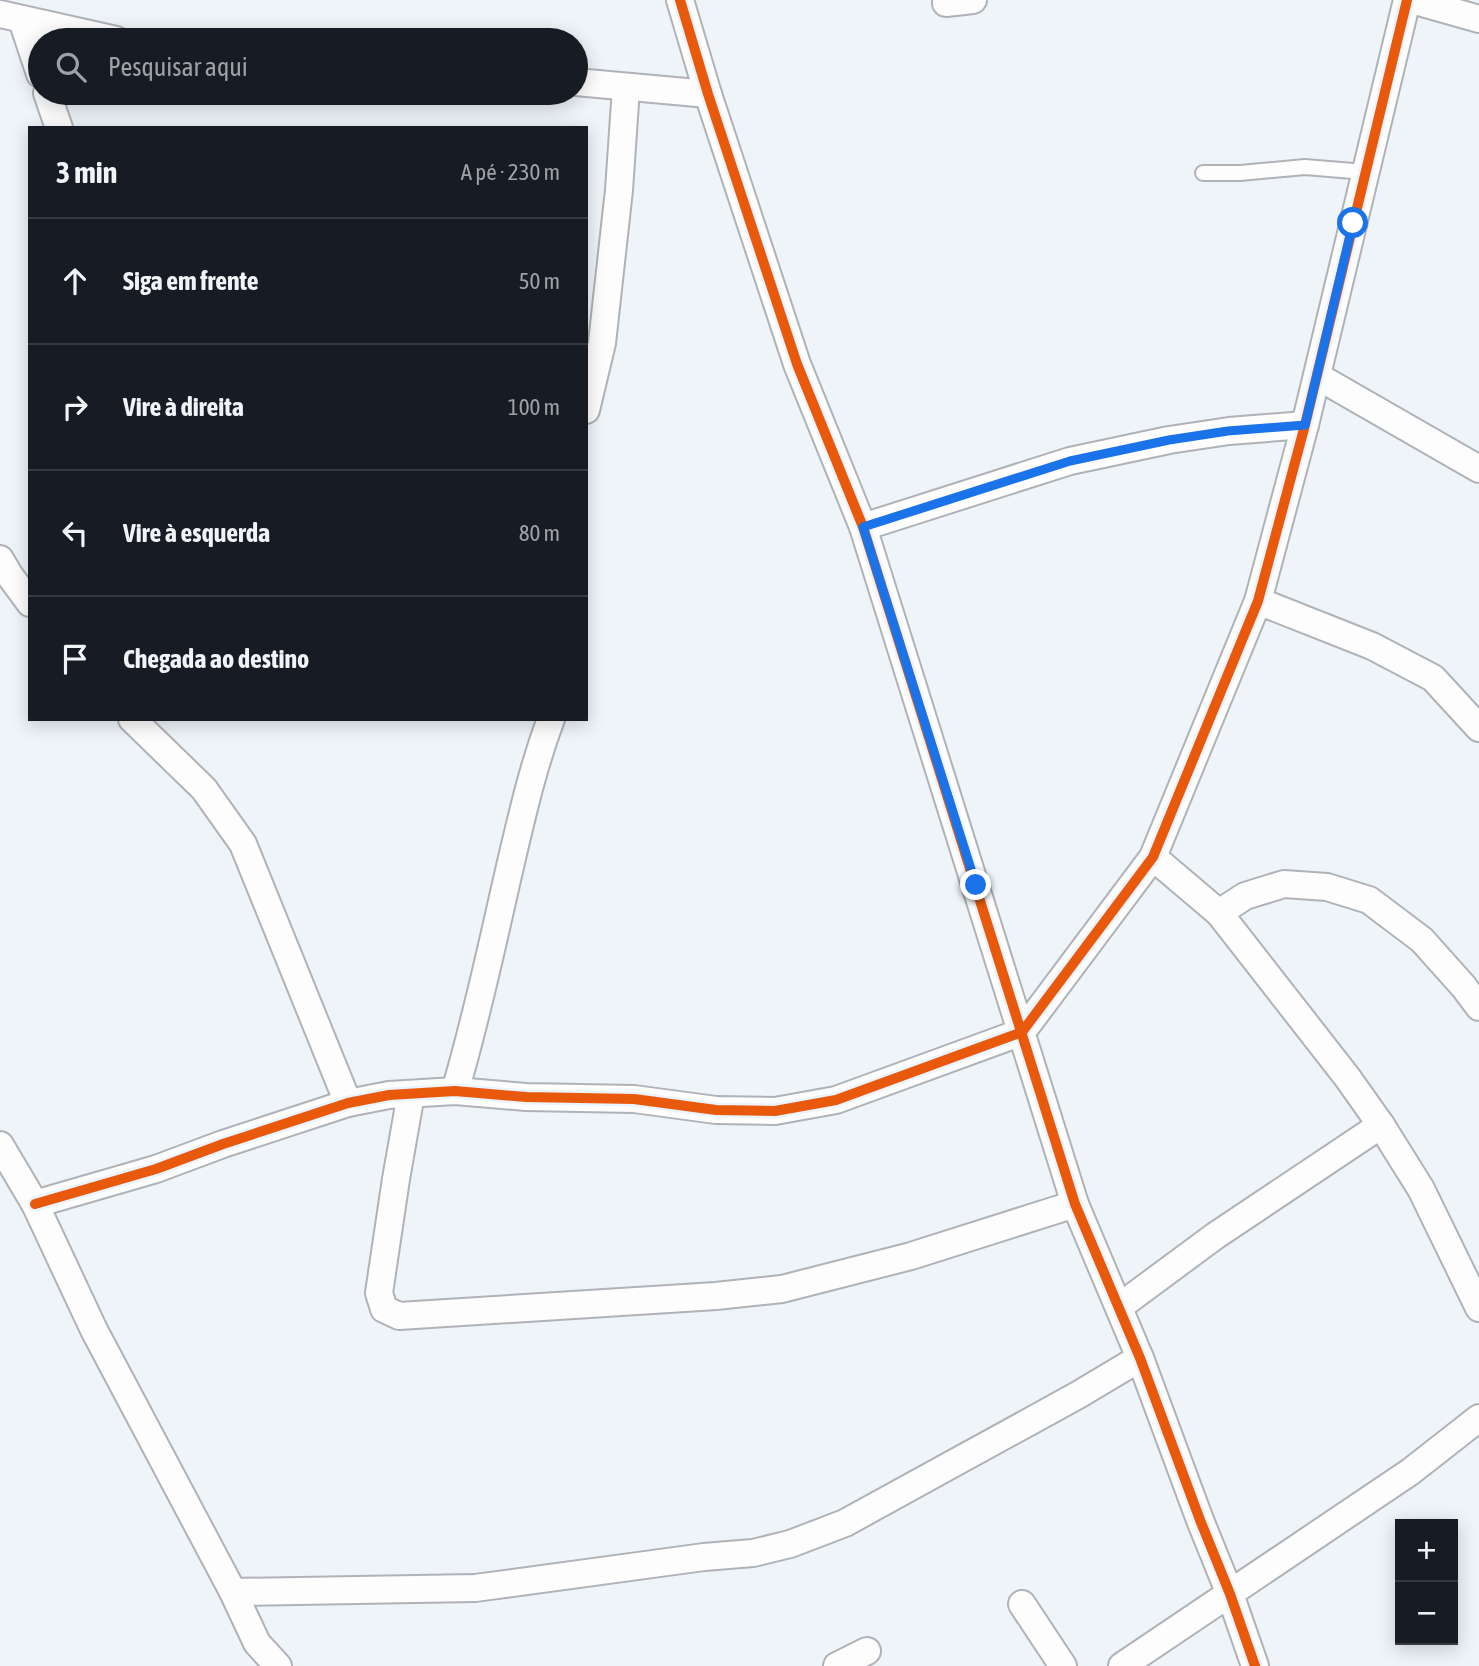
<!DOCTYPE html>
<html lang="pt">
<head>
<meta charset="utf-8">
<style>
  body { margin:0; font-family:"Asap Condensed",sans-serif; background:#20242c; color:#f1f3f6 }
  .controls { position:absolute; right:21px; bottom:21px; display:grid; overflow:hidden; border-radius:0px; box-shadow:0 4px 18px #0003 }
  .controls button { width:63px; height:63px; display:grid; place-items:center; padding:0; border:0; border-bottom:2px solid #363941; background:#171b24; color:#f1f3f6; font:35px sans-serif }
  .stop { position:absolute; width:21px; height:21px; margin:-16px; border:5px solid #1a73e8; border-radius:50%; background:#fff }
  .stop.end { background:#1a73e8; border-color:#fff; box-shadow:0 2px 7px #0008 }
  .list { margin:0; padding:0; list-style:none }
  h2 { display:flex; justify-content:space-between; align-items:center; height:91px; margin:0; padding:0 28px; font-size:30px }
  h2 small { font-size:23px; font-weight:400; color:#9ea1a6 }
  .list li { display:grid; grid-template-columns:46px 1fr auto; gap:21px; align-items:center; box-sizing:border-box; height:126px; padding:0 28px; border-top:2px solid #363941 }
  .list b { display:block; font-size:26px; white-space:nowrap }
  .list em { font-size:23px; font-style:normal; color:#9ea1a6 }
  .icon { flex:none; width:38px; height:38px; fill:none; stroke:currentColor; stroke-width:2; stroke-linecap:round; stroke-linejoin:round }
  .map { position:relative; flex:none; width:1479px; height:1666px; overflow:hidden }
  .search { position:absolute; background:#171b24; box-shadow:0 4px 18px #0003; left:28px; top:28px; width:560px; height:77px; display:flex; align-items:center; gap:18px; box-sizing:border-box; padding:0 24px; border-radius:38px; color:#9ea1a6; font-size:26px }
  .panel { position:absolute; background:#171b24; box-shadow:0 4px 18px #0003; left:28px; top:126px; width:560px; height:595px; border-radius:0px }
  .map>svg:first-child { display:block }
</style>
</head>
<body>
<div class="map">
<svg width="1479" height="1666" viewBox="0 0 1479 1666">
  <rect width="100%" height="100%" fill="#eff4f9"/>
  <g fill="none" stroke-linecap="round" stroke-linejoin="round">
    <!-- service casing -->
    <g stroke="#afb2b7" stroke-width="18">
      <polyline id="service" points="1203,173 1240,173 1305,167 1365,172"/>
    </g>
    <!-- minor casing -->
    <g stroke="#afb2b7" stroke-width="30">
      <g id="minor">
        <polyline points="680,0 708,94 797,364 863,527 1075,1204 1140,1358 1200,1520 1230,1594 1255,1666"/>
        <polyline points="1412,0 1479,19"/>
        <polyline points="946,3 973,0"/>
        <polyline points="0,14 116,40"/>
        <polyline points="22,20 40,74"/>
        <polyline points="576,82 708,94"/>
        <polyline points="47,93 59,128"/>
        <polyline points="1317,376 1479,469"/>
        <polyline points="586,410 602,343 619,190 626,88"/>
        <polyline points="863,527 1070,461 1169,440 1229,431 1305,425"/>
        <polyline points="0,559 10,576 30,603"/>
        <polyline points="1258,601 1372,646 1433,678 1479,728"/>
        <polyline points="132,719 204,789 243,844 348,1103"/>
        <polyline points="1153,857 1219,913 1347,1077 1381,1125 1421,1189 1479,1308"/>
        <polyline points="1219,913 1245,896 1284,884 1327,887 1369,900 1422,940 1464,987 1479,1007"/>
        <path d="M455,1091C478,1014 494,935 512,858C523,811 534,764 551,719"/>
        <polyline points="411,1094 396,1179 379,1293 384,1309 399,1316 716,1296 782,1289 911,1256 1075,1204"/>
        <polyline points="0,1145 35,1204 94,1330 233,1592 257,1643 278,1666"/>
        <polyline points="35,1204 156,1169 223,1144 348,1103 389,1095 455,1091 526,1097 634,1099 716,1110 775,1111 836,1100 1022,1032 1153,857 1258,601 1305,425 1407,0"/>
        <polyline points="1119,1307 1215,1236 1381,1125"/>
        <polyline points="233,1592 475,1588 704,1557 753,1553 790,1544 845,1523 1078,1395 1140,1358"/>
        <polyline points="1022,1604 1063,1666"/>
        <polyline points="837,1666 867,1651"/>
        <polyline points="1122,1666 1410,1472 1479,1418"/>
      </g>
    </g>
    <!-- service -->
    <use href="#service" stroke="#fdfdfe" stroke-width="14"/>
    <!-- minor -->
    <use href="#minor" stroke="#fdfdfe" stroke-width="26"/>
    <!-- cycleway casing -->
    <g stroke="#ebf3fd" stroke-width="15">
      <g id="cycleway">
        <polyline points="680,0 708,94 797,364 863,527 1075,1204 1140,1358 1200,1520 1230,1594 1255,1666"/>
        <polyline points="35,1204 156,1169 223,1144 348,1103 389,1095 455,1091 526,1097 634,1099 716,1110 775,1111 836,1100 1022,1032 1153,857 1258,601 1305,425 1407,0"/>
      </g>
    </g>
    <!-- cycleway -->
    <use href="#cycleway" stroke="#e8590c" stroke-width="10"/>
  </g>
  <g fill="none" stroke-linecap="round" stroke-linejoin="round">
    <!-- route -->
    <polyline stroke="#1a73e8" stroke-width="9" points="976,885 863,527 1070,461 1169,440 1228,431 1305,425 1353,223"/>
  </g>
</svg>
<div class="controls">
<button>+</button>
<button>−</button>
</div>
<div class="stop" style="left:1353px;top:223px"></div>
<div class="stop end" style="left:976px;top:885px"></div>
<div class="search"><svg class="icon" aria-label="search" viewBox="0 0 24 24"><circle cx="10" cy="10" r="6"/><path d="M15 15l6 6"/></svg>Pesquisar aqui</div>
<section class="panel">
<h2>3 min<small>A pé · 230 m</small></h2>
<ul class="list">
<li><svg class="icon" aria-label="ahead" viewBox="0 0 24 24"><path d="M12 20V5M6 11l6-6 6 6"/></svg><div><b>Siga em frente</b></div><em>50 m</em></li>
<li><svg class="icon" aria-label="right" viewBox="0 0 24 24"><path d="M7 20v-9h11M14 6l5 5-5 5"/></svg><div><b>Vire à direita</b></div><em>100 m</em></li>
<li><svg class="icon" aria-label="left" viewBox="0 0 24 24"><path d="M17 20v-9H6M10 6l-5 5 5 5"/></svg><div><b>Vire à esquerda</b></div><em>80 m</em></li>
<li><svg class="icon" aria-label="arrive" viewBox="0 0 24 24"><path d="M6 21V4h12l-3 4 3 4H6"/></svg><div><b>Chegada ao destino</b></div></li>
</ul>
</section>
</div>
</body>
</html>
